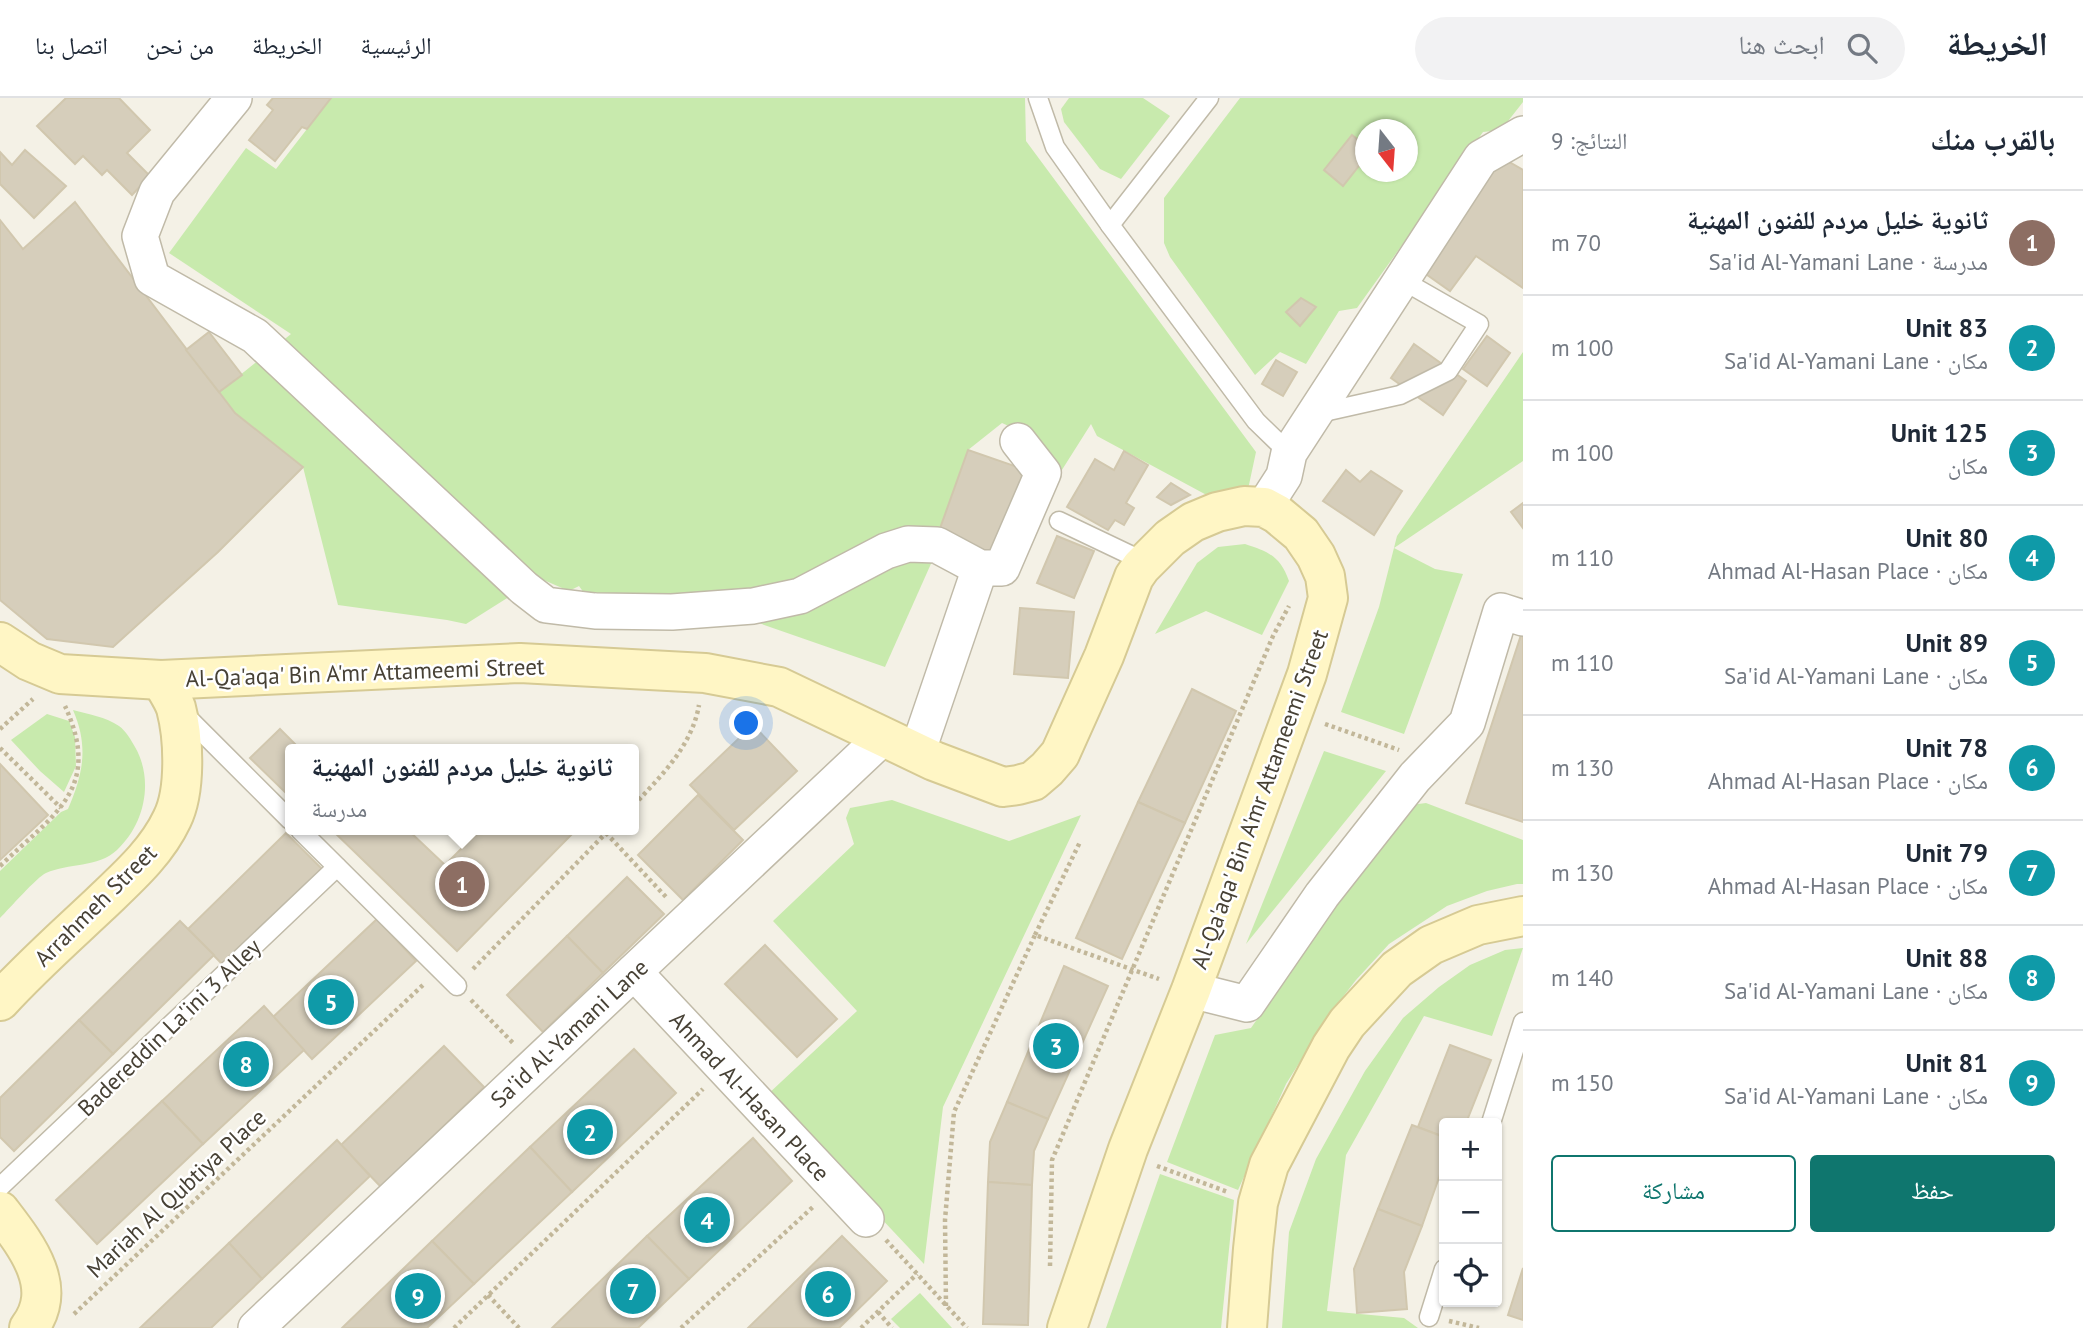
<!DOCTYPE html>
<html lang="ar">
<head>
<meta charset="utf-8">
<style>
  body { margin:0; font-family:"PT Sans","Noto Naskh Arabic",sans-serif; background:#f2f2f3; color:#1f2937; direction:rtl }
  .controls { position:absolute; right:21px; bottom:21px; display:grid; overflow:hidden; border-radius:7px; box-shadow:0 2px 5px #0004 }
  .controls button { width:63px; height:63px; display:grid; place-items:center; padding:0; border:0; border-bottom:2px solid #e0e1e3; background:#fff; color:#1f2937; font:35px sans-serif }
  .compass { position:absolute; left:1355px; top:21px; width:63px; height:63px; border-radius:50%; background:#fff; box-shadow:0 2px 5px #0004; rotate:163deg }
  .you { position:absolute; left:747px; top:626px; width:24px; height:24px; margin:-18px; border:5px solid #fff; border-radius:50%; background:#1a73e8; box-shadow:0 0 0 10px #1a73e833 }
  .badge { display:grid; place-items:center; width:46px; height:46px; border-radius:50%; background:#0f766e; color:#fff; font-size:23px; font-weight:700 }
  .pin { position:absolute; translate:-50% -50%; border:4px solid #fff; box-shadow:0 2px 7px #0006 }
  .popup { position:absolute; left:285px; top:646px; width:354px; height:91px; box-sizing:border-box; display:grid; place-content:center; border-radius:7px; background:#fff; filter:drop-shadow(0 2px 5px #0005); font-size:23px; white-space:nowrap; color:#747a83 }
  .popup b { font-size:26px; color:#1f2937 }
  .popup::after { content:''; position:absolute; left:50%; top:100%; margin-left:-14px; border:14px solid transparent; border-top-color:#fff }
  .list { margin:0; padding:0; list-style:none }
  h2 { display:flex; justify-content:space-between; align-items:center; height:91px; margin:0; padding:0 28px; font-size:30px }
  h2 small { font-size:23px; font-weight:400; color:#747a83 }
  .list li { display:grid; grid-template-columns:46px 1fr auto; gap:21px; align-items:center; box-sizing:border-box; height:105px; padding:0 28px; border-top:2px solid #e0e1e3 }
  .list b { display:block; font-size:26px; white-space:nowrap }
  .list p { margin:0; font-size:23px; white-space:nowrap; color:#747a83 }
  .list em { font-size:23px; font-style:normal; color:#747a83 }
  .actions { display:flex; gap:14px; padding:21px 28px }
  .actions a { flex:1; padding:16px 0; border:2px solid #0f766e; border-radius:7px; text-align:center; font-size:24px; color:#0f766e }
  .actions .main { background:#0f766e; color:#fff }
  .icon { flex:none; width:38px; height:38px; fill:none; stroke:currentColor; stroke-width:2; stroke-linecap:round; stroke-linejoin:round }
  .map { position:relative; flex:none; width:1523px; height:1230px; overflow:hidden; direction:ltr }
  header { display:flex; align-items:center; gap:42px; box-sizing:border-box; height:98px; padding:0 35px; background:#fff; border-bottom:2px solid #e0e1e3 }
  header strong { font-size:33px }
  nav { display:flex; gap:38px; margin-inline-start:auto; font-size:24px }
  .search { width:490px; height:63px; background:#f2f2f3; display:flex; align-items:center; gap:18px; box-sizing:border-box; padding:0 24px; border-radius:38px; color:#747a83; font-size:26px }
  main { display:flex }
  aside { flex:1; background:#fff }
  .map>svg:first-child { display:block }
</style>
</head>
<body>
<header>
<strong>الخريطة</strong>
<div class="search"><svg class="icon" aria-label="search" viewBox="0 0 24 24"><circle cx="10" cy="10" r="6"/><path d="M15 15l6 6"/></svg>ابحث هنا</div>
<nav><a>الرئيسية</a><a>الخريطة</a><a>من نحن</a><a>اتصل بنا</a></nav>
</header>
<main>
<aside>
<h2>بالقرب منك<small>النتائج: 9</small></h2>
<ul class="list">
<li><span class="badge" style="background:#8d6e63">1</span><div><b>ثانوية خليل مردم للفنون المهنية</b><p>مدرسة · Sa'id Al-Yamani Lane</p></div><em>70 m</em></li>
<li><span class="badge" style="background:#0f9aa8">2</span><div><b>Unit 83</b><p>مكان · Sa'id Al-Yamani Lane</p></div><em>100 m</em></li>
<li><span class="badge" style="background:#0f9aa8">3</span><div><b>Unit 125</b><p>مكان</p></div><em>100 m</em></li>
<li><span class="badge" style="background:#0f9aa8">4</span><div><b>Unit 80</b><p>مكان · Ahmad Al-Hasan Place</p></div><em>110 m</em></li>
<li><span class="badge" style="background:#0f9aa8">5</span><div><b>Unit 89</b><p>مكان · Sa'id Al-Yamani Lane</p></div><em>110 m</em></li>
<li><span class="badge" style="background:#0f9aa8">6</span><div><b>Unit 78</b><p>مكان · Ahmad Al-Hasan Place</p></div><em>130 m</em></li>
<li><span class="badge" style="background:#0f9aa8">7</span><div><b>Unit 79</b><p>مكان · Ahmad Al-Hasan Place</p></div><em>130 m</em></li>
<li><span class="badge" style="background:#0f9aa8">8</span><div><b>Unit 88</b><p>مكان · Sa'id Al-Yamani Lane</p></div><em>140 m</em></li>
<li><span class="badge" style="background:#0f9aa8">9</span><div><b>Unit 81</b><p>مكان · Sa'id Al-Yamani Lane</p></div><em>150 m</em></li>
</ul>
<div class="actions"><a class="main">حفظ</a><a>مشاركة</a></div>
</aside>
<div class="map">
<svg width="1523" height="1230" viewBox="0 0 1523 1230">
  <rect width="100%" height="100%" fill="#f4f1e6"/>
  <!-- green -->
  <g fill="#c8eaad" fill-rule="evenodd">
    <polygon points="331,0 1025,0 1026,43 1256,354 1247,396 1214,401 1097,338 1091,326 1060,375 1040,342 1002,325 968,352 938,436 798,490 696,502 584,495 579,488 569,493 539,480 466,526 447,522 338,507 303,369 235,315 219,294 291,236 169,155 246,50 276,71"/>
    <polygon points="1069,0 1143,0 1170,18 1121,81 1100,71 1064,24 1061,11"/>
    <path d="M1240,0H1523V4L1501,32L1483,34L1357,210L1339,213L1306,266L1280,254L1255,277L1170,159L1164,145V100ZM1366,32H1408V74H1366Z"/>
    <polygon points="1523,254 1523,363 1394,450 1435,471 1463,476 1404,636 1341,614 1379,509 1397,438"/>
    <path d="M1245,446C1269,454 1280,458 1289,483L1262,537L1206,513L1155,536L1197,465L1218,449Z"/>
    <polygon points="934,459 885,569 753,523 883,468"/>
    <path d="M73,612C88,616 106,619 119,628C126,633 131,642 135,649C154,682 145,726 117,752C98,770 68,765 46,775C37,779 9,811 0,820V773L61,714L68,711C83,676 89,649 73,612Z"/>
    <polygon points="47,616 69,623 75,639 76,668 64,694 40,673 11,642"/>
    <polygon points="1324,653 1386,673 1246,846"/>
    <polygon points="892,702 1009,743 1081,717 943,1009 924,1166 766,998 857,913 773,823 854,746 846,720 850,710"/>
    <polygon points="1426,705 1523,742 1523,786 1517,786 1487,793 1447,808 1389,846 1356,882 1332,913 1286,986 1238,1092 1167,1064 1215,937 1251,930 1395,722 1411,707"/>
    <polygon points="1523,850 1492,938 1424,918 1346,1057 1327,1213 1404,1220 1418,1230 1282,1230 1289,1134 1316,1061 1365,973 1403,920 1439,889 1470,867 1505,852"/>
    <polygon points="1160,1076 1234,1102 1221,1230 1106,1230"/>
    <polygon points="920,1195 952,1230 900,1230 891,1221"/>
  </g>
  <!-- building -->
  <g fill="#d6cebb" stroke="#d1c7ae" stroke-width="2">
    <polygon points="66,0 119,0 150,32 127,55 150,78 132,97 107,72 102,77 83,58 75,66 37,28"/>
    <polygon points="273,0 331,0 307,31 302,29 275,63 249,42 273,12 267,7"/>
    <polygon points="1352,37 1366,48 1366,59 1343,88 1324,72"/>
    <polygon points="25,52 66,88 34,120 0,86 0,54 12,67"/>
    <polygon points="1499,65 1511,65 1523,72 1523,190 1476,158 1450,193 1423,174"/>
    <polygon points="75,104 235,315 303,369 218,454 113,549 47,541 0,502 0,122 23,151"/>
    <polygon points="1301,200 1316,209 1300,228 1286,214"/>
    <polygon points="209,234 242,277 219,294 186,252"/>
    <polygon points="1487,238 1510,255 1487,288 1463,271"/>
    <polygon points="1414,246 1466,283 1443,317 1391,280"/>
    <polygon points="1276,262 1297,274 1283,298 1262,286"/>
    <polygon points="968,352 1026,372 997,457 938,436"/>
    <polygon points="1124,353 1148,367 1126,405 1134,410 1124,427 1115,422 1108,432 1067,409 1095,361 1114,372"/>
    <polygon points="1346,372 1360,384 1371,373 1402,393 1374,437 1323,403"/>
    <polygon points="1171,385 1190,397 1171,407 1157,399"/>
    <polygon points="1523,405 1523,430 1511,414"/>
    <polygon points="1057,438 1094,453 1074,500 1037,485"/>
    <polygon points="1020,510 1074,514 1068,580 1014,576"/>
    <polygon points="1521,537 1523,537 1523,724 1466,705"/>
    <polygon points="1192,591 1236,613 1185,725 1138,704"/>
    <polygon points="753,627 797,673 734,732 690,687"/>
    <polygon points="280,631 300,651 290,651 290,699 250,660"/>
    <polygon points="0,666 48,717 0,762"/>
    <polygon points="698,697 743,742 683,802 638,757"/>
    <polygon points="1138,704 1185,725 1122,861 1076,840"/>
    <polygon points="332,732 408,732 445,767 480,732 576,732 457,853"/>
    <polygon points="286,735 322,771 224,868 188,831"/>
    <polygon points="627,779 664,816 603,875 567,838"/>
    <polygon points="377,821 416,863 312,961 273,919"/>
    <polygon points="180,823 214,857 113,956 79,922"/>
    <polygon points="567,838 603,875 543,934 507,897"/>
    <polygon points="765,847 837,921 797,959 725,886"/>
    <polygon points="1064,868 1108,888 1048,1021 1007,1004"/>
    <polygon points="264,908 304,952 203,1046 162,1003"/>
    <polygon points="79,922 113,956 14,1053 0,1039 0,1000"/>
    <polygon points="1450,947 1491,962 1466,1025 1444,1025 1444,1039 1418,1029"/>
    <polygon points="444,948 484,989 381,1089 341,1047"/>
    <polygon points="634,951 676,995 572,1094 530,1049"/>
    <polygon points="162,1003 203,1046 97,1146 56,1102"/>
    <polygon points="1007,1004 1048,1021 1034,1053 1032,1087 988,1084 990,1044"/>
    <polygon points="1412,1027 1444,1039 1444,1065 1422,1128 1378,1111"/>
    <polygon points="753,1040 792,1083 689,1181 647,1138"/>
    <polygon points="337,1042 370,1078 262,1181 229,1145"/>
    <polygon points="530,1049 572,1094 474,1186 432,1143"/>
    <polygon points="988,1084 1032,1087 1028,1227 983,1226"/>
    <polygon points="1378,1111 1422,1128 1404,1174 1407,1211 1357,1215 1354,1171"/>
    <polygon points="647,1138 689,1181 638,1230 552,1230"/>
    <polygon points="842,1138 887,1183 839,1230 748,1230"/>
    <polygon points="432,1143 474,1186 427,1230 342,1230"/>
    <polygon points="229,1145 262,1181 211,1230 140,1230"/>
    <polygon points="1523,1170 1523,1222 1508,1217"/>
  </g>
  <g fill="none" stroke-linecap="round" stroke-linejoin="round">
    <!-- lane casing -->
    <g stroke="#c0baa8" stroke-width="21">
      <g id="lane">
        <polyline points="1038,0 1055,49 1110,127"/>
        <polyline points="1209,0 1110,127 1256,323 1289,355"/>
        <polyline points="1315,316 1400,297 1448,273 1479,226 1402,182"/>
        <polyline points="1059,423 1145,464"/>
        <polyline points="184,616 290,722"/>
        <polyline points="300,732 457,888"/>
        <polyline points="1491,1025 1523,924"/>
        <polyline points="0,1089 337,769"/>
        <polyline points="1429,1219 1444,1171"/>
      </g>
    </g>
    <!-- street casing -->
    <g stroke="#c0baa8" stroke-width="38">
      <g id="street">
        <polyline points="234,0 157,94 140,138 152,180 255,238 524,490 546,507 595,513 672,514 753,508 800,498 886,453 908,446 937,447 980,470 1002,470 1043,375 1018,343"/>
        <polyline points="1264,409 1284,378 1289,355 1481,60 1523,36"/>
        <polyline points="917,655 980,470"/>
        <polyline points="634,874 866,1121"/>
        <polyline points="1191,892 1247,906 1322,797 1415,679 1467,625 1501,513 1523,520"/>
        <polyline points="256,1230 883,639"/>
      </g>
    </g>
    <!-- secondary casing -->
    <g stroke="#d6ca94" stroke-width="42">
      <g id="secondary">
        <polyline points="0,544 29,563 60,576 161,582 520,565 705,575 779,589 934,663 1003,689 1018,687 1033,683 1047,671 1060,656 1104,558 1134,479 1141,469 1170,440 1193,424 1217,414 1244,408 1264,409 1277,416 1301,436 1316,458 1325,478 1328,500 1307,576 1191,892 1128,1051 1067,1230"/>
        <path d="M0,903C31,869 66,838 100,806C127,780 156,755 172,721C186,693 184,640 176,610C173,601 166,591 161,582"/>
        <path d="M0,1113C26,1147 60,1189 29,1230"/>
        <polyline points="1247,1230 1253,1151 1258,1105 1269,1067 1331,949 1347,925 1397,871 1431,847 1478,827 1523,818"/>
      </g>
    </g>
    <!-- path -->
    <g stroke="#c2b799" stroke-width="4.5" stroke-dasharray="3.5 3.5" stroke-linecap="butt">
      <polyline points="1325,626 1399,652"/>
      <polyline points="0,631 33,601"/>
      <polyline points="0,650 61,710"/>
      <path d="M634,707C661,678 692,648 699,607"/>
      <polyline points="606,735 666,799"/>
      <path d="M0,768C54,716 103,691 65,608"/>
      <polyline points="1035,837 1080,744"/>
      <polyline points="473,871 609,732"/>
      <polyline points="471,902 514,946"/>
      <polyline points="1157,1068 1228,1094"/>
      <polyline points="886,1142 967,1230"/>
      <polyline points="1050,1168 1052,1062 1273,538 1289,508"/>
      <polyline points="488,1197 519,1230"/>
      <polyline points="946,1208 945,1122 954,1014 1035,837 1159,881"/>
      <polyline points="878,1214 892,1230"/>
      <polyline points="74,1216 424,886"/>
      <polyline points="1449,1223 1479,1230"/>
      <polyline points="454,1230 703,991"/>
      <polyline points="681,1230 814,1108"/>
      <polyline points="861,1230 917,1176"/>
    </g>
    <!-- lane -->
    <use href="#lane" stroke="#fff" stroke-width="18"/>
    <!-- street -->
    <use href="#street" stroke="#fff" stroke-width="35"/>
    <!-- secondary -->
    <use href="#secondary" stroke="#fff6c5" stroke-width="38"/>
  </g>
  <g text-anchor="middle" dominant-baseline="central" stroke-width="5" stroke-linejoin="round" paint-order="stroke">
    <!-- street labels -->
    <g font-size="23" fill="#474135" stroke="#fff">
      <text transform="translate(365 574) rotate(-2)">Al-Qa'aqa' Bin A'mr Attameemi Street</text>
      <text transform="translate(1259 701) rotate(-70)">Al-Qa'aqa' Bin A'mr Attameemi Street</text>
      <text transform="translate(95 807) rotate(-45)">Arrahmeh Street</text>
      <text transform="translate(169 929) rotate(-44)">Badereddin La'ini 3 Alley</text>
      <text transform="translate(569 935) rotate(-43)">Sa'id Al-Yamani Lane</text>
      <text transform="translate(750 998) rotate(47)">Ahmad Al-Hasan Place</text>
      <text transform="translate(176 1095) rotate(-43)">Mariah Al Qubtiya Place</text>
    </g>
  </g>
</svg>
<div class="controls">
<button>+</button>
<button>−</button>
<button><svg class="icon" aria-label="locate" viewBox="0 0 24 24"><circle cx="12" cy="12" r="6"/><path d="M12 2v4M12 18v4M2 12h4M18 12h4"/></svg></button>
</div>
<svg class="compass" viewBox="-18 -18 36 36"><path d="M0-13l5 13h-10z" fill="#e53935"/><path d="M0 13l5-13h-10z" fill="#747a83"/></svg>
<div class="you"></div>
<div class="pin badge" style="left:462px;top:786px;background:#8d6e63">1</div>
<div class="popup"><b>ثانوية خليل مردم للفنون المهنية</b>مدرسة</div>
<div class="pin badge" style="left:590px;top:1034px;background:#0f9aa8">2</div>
<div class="pin badge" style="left:1056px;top:948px;background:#0f9aa8">3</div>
<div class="pin badge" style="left:707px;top:1122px;background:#0f9aa8">4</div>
<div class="pin badge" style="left:331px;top:904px;background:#0f9aa8">5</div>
<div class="pin badge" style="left:828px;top:1196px;background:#0f9aa8">6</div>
<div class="pin badge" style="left:633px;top:1193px;background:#0f9aa8">7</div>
<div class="pin badge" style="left:246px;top:966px;background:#0f9aa8">8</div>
<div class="pin badge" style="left:418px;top:1198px;background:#0f9aa8">9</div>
</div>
</main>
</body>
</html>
